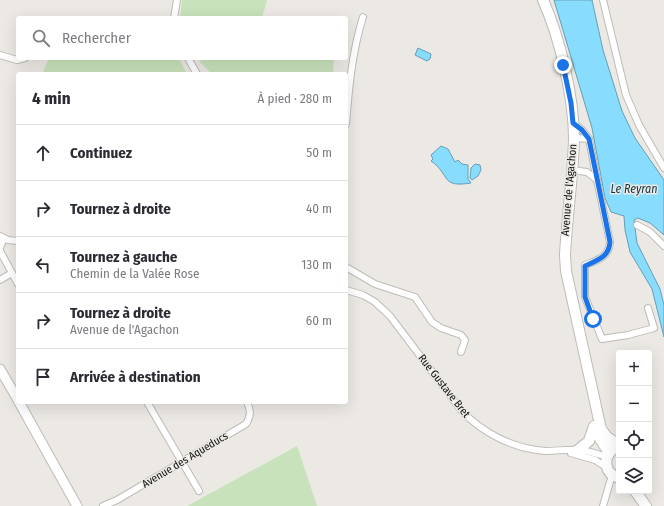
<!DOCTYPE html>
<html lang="fr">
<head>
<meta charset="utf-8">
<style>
  body { margin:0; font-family:"Fira Sans Condensed",sans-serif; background:#f7f7f7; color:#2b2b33 }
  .controls { position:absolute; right:12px; bottom:12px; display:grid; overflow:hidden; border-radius:4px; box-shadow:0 4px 16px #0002 }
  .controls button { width:36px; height:36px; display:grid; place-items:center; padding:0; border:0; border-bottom:1px solid #e1e1e2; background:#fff; color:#2b2b33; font:20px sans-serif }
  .stop { position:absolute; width:12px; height:12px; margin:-9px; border:3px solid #1a73e8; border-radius:50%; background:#fff }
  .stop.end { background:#1a73e8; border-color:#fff; box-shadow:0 1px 4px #0008 }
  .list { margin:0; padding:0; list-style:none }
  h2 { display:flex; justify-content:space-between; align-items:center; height:52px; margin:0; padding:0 16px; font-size:17px }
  h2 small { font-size:13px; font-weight:400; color:#7c7c81 }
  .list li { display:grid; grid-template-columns:26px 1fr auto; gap:12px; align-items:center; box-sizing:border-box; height:56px; padding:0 16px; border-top:1px solid #e1e1e2 }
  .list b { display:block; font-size:15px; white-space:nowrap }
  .list p { margin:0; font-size:13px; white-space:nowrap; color:#7c7c81 }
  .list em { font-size:13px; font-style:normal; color:#7c7c81 }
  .icon { flex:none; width:22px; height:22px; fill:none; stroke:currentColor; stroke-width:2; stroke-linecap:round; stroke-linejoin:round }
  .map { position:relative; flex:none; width:664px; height:506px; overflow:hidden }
  .search { position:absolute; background:#fff; box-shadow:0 4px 16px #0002; left:16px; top:16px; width:332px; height:44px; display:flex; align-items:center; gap:10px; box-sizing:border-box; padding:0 14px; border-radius:4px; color:#7c7c81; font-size:15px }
  .panel { position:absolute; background:#fff; box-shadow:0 4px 16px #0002; left:16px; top:72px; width:332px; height:332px; border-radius:4px }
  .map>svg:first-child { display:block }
</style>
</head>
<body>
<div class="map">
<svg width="664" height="506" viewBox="0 0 664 506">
  <rect width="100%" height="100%" fill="#ece9e5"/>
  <!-- green -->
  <g fill="#c8e2bb">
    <polygon points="182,0 267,0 262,18 180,18"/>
    <polygon points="49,58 179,58 187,74 42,74"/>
    <polygon points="208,58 334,58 333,74 212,74 199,61"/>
    <polygon points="297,446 317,506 187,506"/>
  </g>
  <!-- water -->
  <g fill="#88dcfd" stroke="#649fb6">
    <polygon points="554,0 592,0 603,50 622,111 635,138 664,180 664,235 650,223 638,218 634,220 637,243 660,289 664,305 664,337 652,289 630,252 625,230 624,216 611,212 605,198 592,128"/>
    <polygon points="418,48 431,54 430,59 427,61 415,55"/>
    <path d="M441,146L448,149L455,162L458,160L462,164L468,165V179L471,183C440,188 451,175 431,161L433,159L431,155Z"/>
    <polygon points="475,164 480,165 481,170 478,176 472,180 470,178 471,168"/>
  </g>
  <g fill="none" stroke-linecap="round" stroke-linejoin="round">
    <!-- minor casing -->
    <g stroke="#bebcb8" stroke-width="8">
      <g id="minor">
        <polyline points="603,0 626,95 639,125 664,168"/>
        <polyline points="174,18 177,0"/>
        <polyline points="0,55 17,60 25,58"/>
        <polyline points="188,58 197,74"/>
        <polyline points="573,123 582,130 589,139"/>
        <path d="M346,124C349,87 352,52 363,17"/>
        <polyline points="574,138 589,139 597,180"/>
        <path d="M571,170L587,172L597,180L610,242C609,257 598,260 585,265V297L602,339L628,335L654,328L648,308"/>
        <polyline points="637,225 650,232 664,246"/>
        <polyline points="0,236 8,240 18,241"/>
        <polyline points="0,248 4,238"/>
        <polyline points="0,251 18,284"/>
        <polyline points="346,267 375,284 415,297 432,322 441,328 461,335 465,340 461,352"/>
        <polyline points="0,280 12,273"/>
        <path d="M346,290L363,295L375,302L390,316L461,410C482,433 514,449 546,451C557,451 569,449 580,450C589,451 598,454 607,457"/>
        <polyline points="147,402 199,491"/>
        <polyline points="571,453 595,460 606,467"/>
        <path d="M103,506L117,500L246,424C251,416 251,411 247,402"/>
        <polyline points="603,506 612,475"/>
      </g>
    </g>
    <!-- secondary casing -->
    <g stroke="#bebcb8" stroke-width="11">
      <g id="secondary">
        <polyline points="0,369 18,400"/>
        <polyline points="19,402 77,506"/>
      </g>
    </g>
    <!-- primary casing -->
    <g stroke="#bebcb8" stroke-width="12">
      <g id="primary">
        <path d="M543,0C560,38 574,98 574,139C573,178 567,216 565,255L566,271L601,429L607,437L619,445"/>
        <polyline points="596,432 609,453"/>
        <path d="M613,449C602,459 605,474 619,478"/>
        <polyline points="578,450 589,441 594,426"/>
        <polyline points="635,491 646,506"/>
      </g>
    </g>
    <!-- minor -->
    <use href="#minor" stroke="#fff" stroke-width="6"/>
    <!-- secondary -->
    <use href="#secondary" stroke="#fff" stroke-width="9"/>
    <!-- primary -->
    <use href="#primary" stroke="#fff" stroke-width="10"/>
  </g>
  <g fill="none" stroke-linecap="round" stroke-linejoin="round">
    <!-- route -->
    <path stroke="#1a73e8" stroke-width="5" d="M563,65L571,103L573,123L582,130L589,139L610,242C609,257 598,260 585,266V297L593,319"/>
  </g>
  <g text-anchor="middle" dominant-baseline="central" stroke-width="3" stroke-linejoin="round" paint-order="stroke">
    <!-- street labels -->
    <g font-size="11" fill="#11100f" stroke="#ece9e5">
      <text transform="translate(569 190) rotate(-85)">Avenue de l'Agachon</text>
      <text transform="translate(444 386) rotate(52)">Rue Gustave Bret</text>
      <text transform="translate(185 460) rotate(-31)">Avenue des Aqueducs</text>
    </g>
    <!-- water labels -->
    <g font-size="12" font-style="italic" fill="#103745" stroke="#ece9e5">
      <text x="634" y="189">Le Reyran</text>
    </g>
  </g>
</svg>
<div class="controls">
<button>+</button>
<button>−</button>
<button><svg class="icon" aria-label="locate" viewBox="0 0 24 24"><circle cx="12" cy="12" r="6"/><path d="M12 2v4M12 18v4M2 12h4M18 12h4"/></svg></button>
<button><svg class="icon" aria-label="layers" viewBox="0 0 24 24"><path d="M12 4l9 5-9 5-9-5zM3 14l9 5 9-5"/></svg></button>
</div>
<div class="stop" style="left:593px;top:319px"></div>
<div class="stop end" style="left:563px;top:65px"></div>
<div class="search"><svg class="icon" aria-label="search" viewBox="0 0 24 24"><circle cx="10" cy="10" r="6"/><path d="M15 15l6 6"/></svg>Rechercher</div>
<section class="panel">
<h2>4 min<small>À pied · 280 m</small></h2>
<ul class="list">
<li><svg class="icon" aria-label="ahead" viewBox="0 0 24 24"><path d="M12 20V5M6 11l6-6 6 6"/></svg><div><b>Continuez</b></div><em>50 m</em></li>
<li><svg class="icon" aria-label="right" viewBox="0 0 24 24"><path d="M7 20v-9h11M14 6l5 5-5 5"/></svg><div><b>Tournez à droite</b></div><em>40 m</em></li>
<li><svg class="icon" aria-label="left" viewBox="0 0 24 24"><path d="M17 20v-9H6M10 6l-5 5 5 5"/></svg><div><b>Tournez à gauche</b><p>Chemin de la Valée Rose</p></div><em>130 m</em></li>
<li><svg class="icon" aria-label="right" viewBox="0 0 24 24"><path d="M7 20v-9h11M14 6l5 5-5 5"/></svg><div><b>Tournez à droite</b><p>Avenue de l'Agachon</p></div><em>60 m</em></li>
<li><svg class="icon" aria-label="arrive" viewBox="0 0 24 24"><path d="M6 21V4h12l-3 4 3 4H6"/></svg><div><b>Arrivée à destination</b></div></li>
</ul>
</section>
</div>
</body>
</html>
